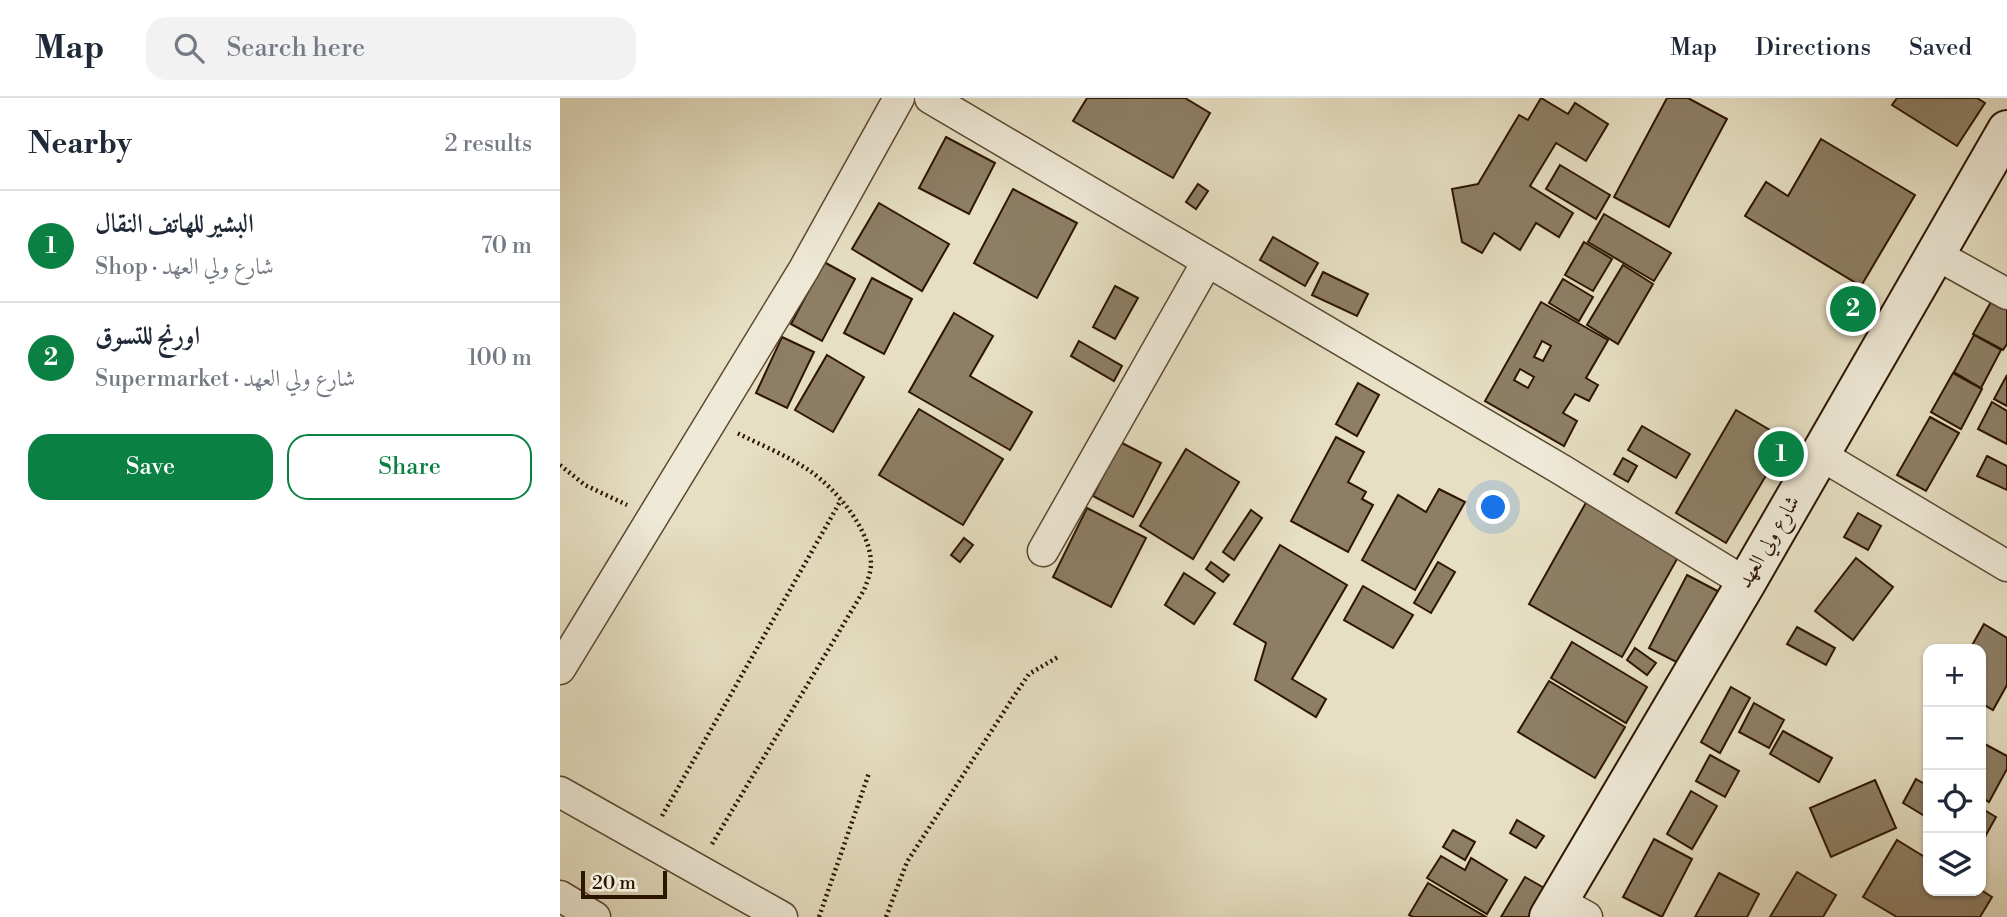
<!DOCTYPE html>
<html lang="en">
<head>
<meta charset="utf-8">
<style>
  body { margin:0; font-family:"Libre Bodoni",Amiri,serif; background:#f2f2f3; color:#1f2937 }
  .controls { position:absolute; right:21px; bottom:21px; display:grid; overflow:hidden; border-radius:14px; box-shadow:0 2px 5px #0004 }
  .controls button { width:63px; height:63px; display:grid; place-items:center; padding:0; border:0; border-bottom:2px solid #e0e1e3; background:#fff; color:#1f2937; font:35px sans-serif }
  .scale { position:absolute; left:21px; bottom:18px; width:86px; box-sizing:border-box; padding-left:7px; border:4px solid #2d1500; border-top:0; font-size:19px; line-height:24px; white-space:nowrap; color:#2d1500; -webkit-text-stroke:5px #efead8; paint-order:stroke }
  .you { position:absolute; left:934px; top:410px; width:24px; height:24px; margin:-18px; border:5px solid #fff; border-radius:50%; background:#1a73e8; box-shadow:0 0 0 10px #1a73e833 }
  .badge { display:grid; place-items:center; width:46px; height:46px; border-radius:50%; background:#0b8043; color:#fff; font-size:23px; font-weight:700 }
  .pin { position:absolute; translate:-50% -50%; border:4px solid #fff; box-shadow:0 2px 7px #0006 }
  .list { margin:0; padding:0; list-style:none }
  h2 { display:flex; justify-content:space-between; align-items:center; height:91px; margin:0; padding:0 28px; font-size:30px }
  h2 small { font-size:23px; font-weight:400; color:#747a83 }
  .list li { display:grid; grid-template-columns:46px 1fr auto; gap:21px; align-items:center; box-sizing:border-box; height:112px; padding:0 28px; border-top:2px solid #e0e1e3 }
  .list b { display:block; font-size:26px; white-space:nowrap }
  .list p { margin:0; font-size:23px; white-space:nowrap; color:#747a83 }
  .list em { font-size:23px; font-style:normal; color:#747a83 }
  .actions { display:flex; gap:14px; padding:21px 28px }
  .actions a { flex:1; padding:16px 0; border:2px solid #0b8043; border-radius:21px; text-align:center; font-size:24px; color:#0b8043 }
  .actions .main { background:#0b8043; color:#fff }
  .icon { flex:none; width:38px; height:38px; fill:none; stroke:currentColor; stroke-width:2; stroke-linecap:round; stroke-linejoin:round }
  .map { position:relative; flex:none; width:1447px; height:819px; overflow:hidden }
  header { display:flex; align-items:center; gap:42px; box-sizing:border-box; height:98px; padding:0 35px; background:#fff; border-bottom:2px solid #e0e1e3 }
  header strong { font-size:33px }
  nav { display:flex; gap:38px; margin-inline-start:auto; font-size:24px }
  .search { width:490px; height:63px; background:#f2f2f3; display:flex; align-items:center; gap:18px; box-sizing:border-box; padding:0 24px; border-radius:21px; color:#747a83; font-size:26px }
  main { display:flex }
  aside { flex:1; background:#fff }
  .map>svg:first-child { display:block }
</style>
</head>
<body>
<header>
<strong>Map</strong>
<div class="search"><svg class="icon" aria-label="search" viewBox="0 0 24 24"><circle cx="10" cy="10" r="6"/><path d="M15 15l6 6"/></svg>Search here</div>
<nav><a>Map</a><a>Directions</a><a>Saved</a></nav>
</header>
<main>
<aside>
<h2>Nearby<small>2 results</small></h2>
<ul class="list">
<li><span class="badge">1</span><div><b>البشير للهاتف النقال</b><p>Shop · شارع ولي العهد</p></div><em>70 m</em></li>
<li><span class="badge">2</span><div><b>اورنج للتسوق</b><p>Supermarket · شارع ولي العهد</p></div><em>100 m</em></li>
</ul>
<div class="actions"><a class="main">Save</a><a>Share</a></div>
</aside>
<div class="map">
<svg width="1447" height="819" viewBox="0 0 1447 819">
  <rect width="100%" height="100%" fill="#e6dfc3"/>
  <filter id="stains"><feTurbulence type="fractalNoise" baseFrequency=".00286" numOctaves="4"/><feColorMatrix values="0 0 0 0 .2 0 0 0 0 .09 0 0 0 0 .02 0 0 0 .5 -.17"/></filter>
  <radialGradient id="worn" r=".72"><stop offset=".6" stop-color="#630" stop-opacity="0"/><stop offset="1" stop-color="#630" stop-opacity=".3"/></radialGradient>
  <!-- building -->
  <g fill="#8d7e65" stroke="#2d1500" stroke-width="2" fill-rule="evenodd">
    <polygon points="527,0 625,0 650,15 613,80 513,23"/>
    <polygon points="981,0 1008,16 1015,5 1048,26 1026,63 996,45 970,88 1013,115 999,139 976,125 960,152 934,135 922,155 902,144 892,91 918,86 959,17 968,22"/>
    <polygon points="1107,0 1128,0 1167,21 1109,129 1054,99"/>
    <polygon points="1337,0 1417,0 1425,5 1397,48 1332,7"/>
    <polygon points="386,39 435,65 409,116 359,90"/>
    <polygon points="1261,41 1355,97 1301,188 1185,118 1206,84 1228,98"/>
    <polygon points="1000,67 1050,97 1036,121 986,91"/>
    <polygon points="638,86 648,93 636,111 626,104"/>
    <polygon points="453,91 517,125 477,200 414,165"/>
    <polygon points="319,105 389,146 362,193 292,151"/>
    <polygon points="1044,116 1111,155 1094,183 1028,144"/>
    <polygon points="713,139 758,165 745,188 700,162"/>
    <polygon points="1024,144 1052,161 1033,193 1005,177"/>
    <polygon points="264,164 295,181 262,243 231,226"/>
    <polygon points="1063,167 1093,186 1058,246 1027,227"/>
    <polygon points="763,174 808,196 797,218 752,197"/>
    <polygon points="312,180 352,201 324,256 284,235"/>
    <polygon points="1003,181 1033,199 1019,223 989,205"/>
    <polygon points="555,188 578,200 555,241 533,229"/>
    <polygon points="1436,195 1447,202 1447,246 1443,252 1413,236"/>
    <path d="M981,204L1048,242L1026,280L1038,287L1029,303L1015,296L1003,315L1017,323L1004,348L925,303ZM982,243L991,248L983,263L974,259ZM960,271L974,279L968,290L954,282Z"/>
    <polygon points="394,215 433,238 410,278 472,314 450,352 349,294"/>
    <polygon points="1414,237 1441,252 1421,290 1394,274"/>
    <polygon points="222,239 254,254 227,310 196,295"/>
    <polygon points="519,243 562,268 554,283 511,258"/>
    <polygon points="267,257 304,279 273,334 235,312"/>
    <polygon points="1393,275 1422,291 1401,331 1371,314"/>
    <polygon points="1447,277 1447,308 1434,301"/>
    <polygon points="798,285 819,297 797,338 776,326"/>
    <polygon points="1432,304 1447,313 1447,346 1418,331"/>
    <polygon points="359,311 443,361 403,427 319,377"/>
    <polygon points="1176,312 1227,342 1166,445 1116,415"/>
    <polygon points="1370,319 1399,335 1366,393 1337,377"/>
    <polygon points="1082,328 1130,356 1116,380 1068,352"/>
    <polygon points="776,339 804,354 788,384 806,394 802,401 813,407 788,454 731,423"/>
    <polygon points="560,344 601,365 573,419 533,398"/>
    <polygon points="626,351 679,384 633,461 580,428"/>
    <polygon points="1427,358 1447,368 1447,392 1417,378"/>
    <polygon points="1063,360 1077,368 1068,384 1054,376"/>
    <polygon points="879,391 905,404 855,492 802,462 838,397 866,414"/>
    <polygon points="1028,401 1121,454 1062,559 969,506"/>
    <polygon points="527,410 586,440 551,509 493,479"/>
    <polygon points="691,412 702,420 674,462 663,454"/>
    <polygon points="1298,415 1321,428 1308,452 1284,439"/>
    <polygon points="404,440 413,447 400,464 391,457"/>
    <polygon points="720,447 787,487 732,581 766,601 756,619 695,582 706,545 674,526"/>
    <polygon points="1296,460 1333,489 1293,542 1255,513"/>
    <polygon points="651,464 669,477 663,484 646,471"/>
    <polygon points="878,464 895,474 871,515 854,505"/>
    <polygon points="624,475 655,495 634,526 605,507"/>
    <polygon points="1127,477 1169,499 1132,572 1089,550"/>
    <polygon points="803,488 853,517 833,550 784,522"/>
    <polygon points="1424,526 1447,540 1447,587 1433,612 1421,605 1421,551 1410,551"/>
    <polygon points="1237,529 1275,550 1266,567 1227,546"/>
    <polygon points="1012,544 1087,589 1066,625 991,580"/>
    <polygon points="1075,550 1096,565 1087,577 1067,562"/>
    <polygon points="989,583 1065,629 1035,680 958,634"/>
    <polygon points="1171,589 1190,600 1160,655 1141,644"/>
    <polygon points="1194,605 1224,622 1209,650 1179,634"/>
    <polygon points="1223,633 1272,660 1259,684 1210,656"/>
    <polygon points="1421,644 1447,658 1447,671 1429,704 1421,699"/>
    <polygon points="1150,657 1179,673 1165,699 1136,683"/>
    <polygon points="1356,681 1368,688 1368,720 1343,705"/>
    <polygon points="1315,682 1336,730 1271,759 1250,710"/>
    <polygon points="1131,693 1157,708 1132,751 1107,736"/>
    <polygon points="1421,710 1436,719 1421,746"/>
    <polygon points="957,722 984,738 976,750 950,735"/>
    <polygon points="893,732 915,744 905,762 883,749"/>
    <polygon points="1094,741 1132,761 1102,819 1063,799"/>
    <polygon points="1337,742 1368,761 1368,793 1421,792 1432,799 1420,819 1337,819 1303,799"/>
    <polygon points="881,758 905,772 911,760 947,782 927,816 867,780"/>
    <polygon points="1237,774 1276,797 1263,819 1210,819"/>
    <polygon points="1159,775 1199,796 1187,819 1135,819"/>
    <polygon points="965,779 993,795 978,819 941,819"/>
    <polygon points="868,785 926,819 853,819 849,817"/>
  </g>
  <g fill="none" stroke-linecap="round" stroke-linejoin="round">
    <!-- street casing -->
    <g stroke="#5b4831" stroke-width="33">
      <g id="street">
        <polyline points="370,0 1002,372 1186,485"/>
        <polyline points="1375,156 1447,196"/>
        <polyline points="1259,356 1447,468"/>
        <polyline points="483,453 647,164"/>
        <polyline points="0,571 244,171 339,0"/>
        <polyline points="0,694 222,819"/>
        <polyline points="0,798 35,819"/>
        <polyline points="998,803 1027,819"/>
      </g>
    </g>
    <!-- secondary casing -->
    <g stroke="#2d1500" stroke-width="42">
      <polyline id="secondary" points="989,819 1186,485 1447,32"/>
    </g>
    <!-- path -->
    <g stroke="#2d1500" stroke-width="4.5" stroke-dasharray="2 3.5" stroke-linecap="butt">
      <polyline points="0,367 25,387 67,407"/>
      <polyline points="102,718 281,402"/>
      <path d="M152,746L304,492C307,484 311,474 311,466C311,432 276,391 250,373C228,358 201,347 177,335"/>
      <polyline points="259,819 309,675"/>
      <polyline points="326,819 347,764 456,595 469,576 498,559"/>
    </g>
    <!-- street -->
    <use href="#street" stroke="#efead8" stroke-width="30"/>
    <!-- secondary -->
    <use href="#secondary" stroke="#efead8" stroke-width="38"/>
  </g>
  <g text-anchor="middle" dominant-baseline="central" stroke-width="7" stroke-linejoin="round" paint-order="stroke">
    <!-- street labels -->
    <g font-size="21" fill="#2d1500" stroke="#efead8">
      <text transform="translate(1209 444) rotate(-60)">شارع ولي العهد</text>
    </g>
  </g>
  <rect width="100%" height="100%" filter="url(#stains)"/>
  <rect width="100%" height="100%" fill="url(#worn)"/>
</svg>
<div class="controls">
<button>+</button>
<button>−</button>
<button><svg class="icon" aria-label="locate" viewBox="0 0 24 24"><circle cx="12" cy="12" r="6"/><path d="M12 2v4M12 18v4M2 12h4M18 12h4"/></svg></button>
<button><svg class="icon" aria-label="layers" viewBox="0 0 24 24"><path d="M12 4l9 5-9 5-9-5zM3 14l9 5 9-5"/></svg></button>
</div>
<div class="scale">20 m</div>
<div class="you"></div>
<div class="pin badge" style="left:1221px;top:356px">1</div>
<div class="pin badge" style="left:1293px;top:211px">2</div>
</div>
</main>
</body>
</html>
